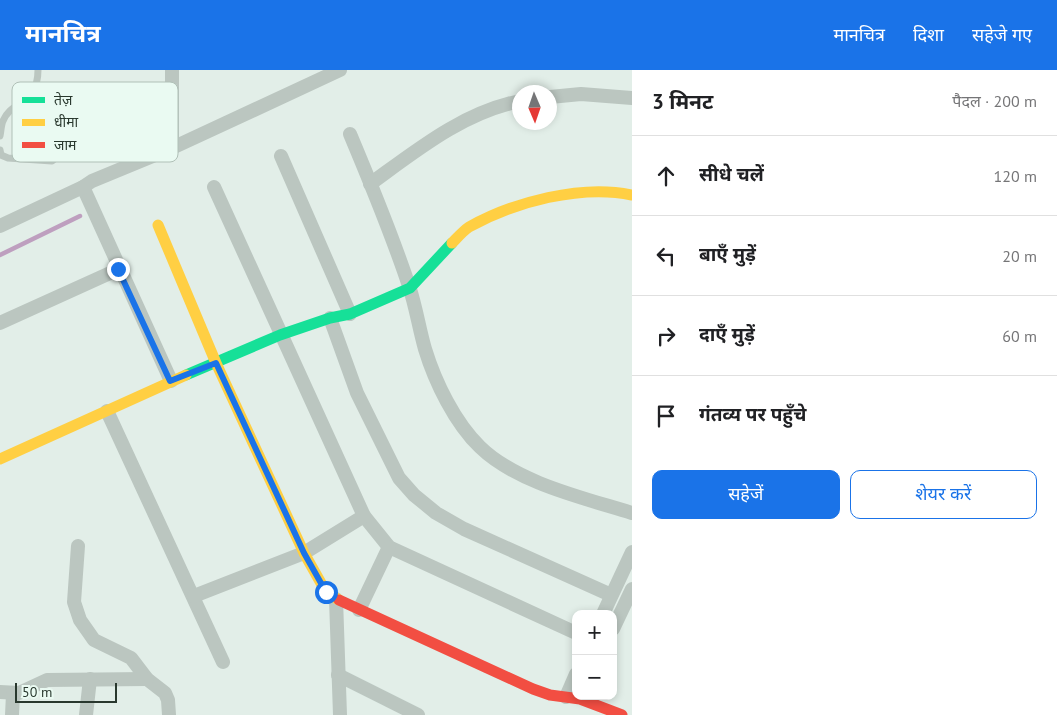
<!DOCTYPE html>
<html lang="hi">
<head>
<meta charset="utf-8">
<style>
  body { margin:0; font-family:"PT Sans","Noto Sans Devanagari",sans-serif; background:#f6f6f6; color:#202124 }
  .controls { position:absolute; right:15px; bottom:15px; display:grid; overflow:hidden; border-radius:10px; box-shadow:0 2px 8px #0003 }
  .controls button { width:45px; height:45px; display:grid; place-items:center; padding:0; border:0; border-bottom:1px solid #e0e0e0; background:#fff; color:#202124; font:25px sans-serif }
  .compass { position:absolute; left:512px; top:15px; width:45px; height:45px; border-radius:50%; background:#fff; box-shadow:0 2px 8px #0003; rotate:178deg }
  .scale { position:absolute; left:15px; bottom:12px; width:102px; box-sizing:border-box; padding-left:5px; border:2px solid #29382e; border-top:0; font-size:14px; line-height:18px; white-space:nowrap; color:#29382e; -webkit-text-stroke:4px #eafaf2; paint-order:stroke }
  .stop { position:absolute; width:15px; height:15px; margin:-11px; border:4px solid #1a73e8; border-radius:50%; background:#fff }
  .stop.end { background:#1a73e8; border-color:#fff; box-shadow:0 1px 5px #0008 }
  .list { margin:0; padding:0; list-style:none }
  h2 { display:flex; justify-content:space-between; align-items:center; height:65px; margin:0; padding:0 20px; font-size:21px }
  h2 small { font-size:16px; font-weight:400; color:#757577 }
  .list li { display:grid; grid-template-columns:32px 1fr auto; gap:15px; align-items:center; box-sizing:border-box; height:80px; padding:0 20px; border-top:1px solid #e0e0e0 }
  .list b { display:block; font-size:19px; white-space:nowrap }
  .list em { font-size:16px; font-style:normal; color:#757577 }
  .actions { display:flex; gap:10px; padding:15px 20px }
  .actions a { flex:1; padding:11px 0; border:1px solid #1a73e8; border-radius:10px; text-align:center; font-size:18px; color:#1a73e8 }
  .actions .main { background:#1a73e8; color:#fff }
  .icon { flex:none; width:28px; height:28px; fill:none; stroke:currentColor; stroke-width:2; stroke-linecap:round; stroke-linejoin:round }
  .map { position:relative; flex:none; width:632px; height:645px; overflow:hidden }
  header { display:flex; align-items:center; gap:30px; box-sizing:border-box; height:70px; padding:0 25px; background:#1a73e8; color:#fff }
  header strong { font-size:24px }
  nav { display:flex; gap:28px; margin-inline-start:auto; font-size:18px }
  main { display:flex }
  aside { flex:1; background:#fff }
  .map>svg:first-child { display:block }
</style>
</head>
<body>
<header>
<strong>मानचित्र</strong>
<nav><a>मानचित्र</a><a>दिशा</a><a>सहेजे गए</a></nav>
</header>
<main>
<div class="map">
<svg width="632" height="645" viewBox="0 0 632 645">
  <rect width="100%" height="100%" fill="#e2eee8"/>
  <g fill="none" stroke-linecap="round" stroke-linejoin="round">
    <!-- stream -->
    <polyline stroke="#be9fbf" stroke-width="4.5" points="0,185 80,146"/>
    <!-- lane -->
    <g stroke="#bbc6c0" stroke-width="7">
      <path d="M0,66C1,62 1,55 3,51C11,30 38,35 38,0"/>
      <polyline points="0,80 1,85 8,88 52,91 63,82 64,59"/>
    </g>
    <!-- street -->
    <g stroke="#bbc6c0" stroke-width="14">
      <polyline points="172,0 172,78"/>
      <polyline points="550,27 581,24 632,28"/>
      <path d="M350,64C371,114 392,165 409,216C416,237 419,258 425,279C435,312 455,353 480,377C517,413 584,428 632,443"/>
      <polyline points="281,86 350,244"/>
      <path d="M370,114C417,80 462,43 520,31"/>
      <polyline points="83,117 171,311"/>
      <polyline points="214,117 364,446 389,477 576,563"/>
      <polyline points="0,156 83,117 92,111 172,78 340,0"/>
      <polyline points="330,248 357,323 399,408 414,425 436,443 464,459 611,525"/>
      <polyline points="0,253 119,199"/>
      <polyline points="107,341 223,592"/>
      <polyline points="78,476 74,532 80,550 94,570 131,588 147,609 165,623 168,630 169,645"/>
      <polyline points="194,526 304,483 364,446"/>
      <polyline points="336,529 340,645"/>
      <polyline points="359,540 389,477"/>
      <polyline points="603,544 632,482"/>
      <polyline points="613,559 632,519"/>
      <polyline points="338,605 418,645"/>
      <polyline points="0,622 19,623 47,610 147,609"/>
      <polyline points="566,627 576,604"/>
      <polyline points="12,645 13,624"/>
      <polyline points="86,645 90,609"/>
    </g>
    <!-- fast -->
    <polyline stroke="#16e098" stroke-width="11" points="186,305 280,265 330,248 350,244 410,218 452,173"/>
    <!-- slow -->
    <g stroke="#ffcf43" stroke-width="11">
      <polyline points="158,155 216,293 304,483 326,522 339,530"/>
      <path d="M452,173C457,168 463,161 469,157C514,132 581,114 632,125"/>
      <polyline points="0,389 186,305"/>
    </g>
    <!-- jam -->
    <polyline stroke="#f24e42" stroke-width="11" points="339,530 533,619 550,625 580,629 622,645"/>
  </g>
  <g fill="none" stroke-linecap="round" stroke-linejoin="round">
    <!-- route -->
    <polyline stroke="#1a73e8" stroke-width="6" points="118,199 170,311 216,293 304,483 326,522"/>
  </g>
  <!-- legend -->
  <rect x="12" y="12" width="166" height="80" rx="8" fill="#eafaf2" stroke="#b0c0b7" stroke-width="1"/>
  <rect x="22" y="27" width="23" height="6" fill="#16e098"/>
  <rect x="22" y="49" width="23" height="7" fill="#ffcf43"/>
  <rect x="22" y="72" width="23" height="6" fill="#f24e42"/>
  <g font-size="14" fill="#29382e">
    <text x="54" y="35">तेज़</text>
    <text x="54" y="57">धीमा</text>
    <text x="54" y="80">जाम</text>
  </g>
</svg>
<div class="controls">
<button>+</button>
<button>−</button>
</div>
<svg class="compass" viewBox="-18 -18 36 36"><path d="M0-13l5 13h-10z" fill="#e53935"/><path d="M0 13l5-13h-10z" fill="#757577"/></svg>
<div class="scale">50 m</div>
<div class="stop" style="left:326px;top:522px"></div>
<div class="stop end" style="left:118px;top:199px"></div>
</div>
<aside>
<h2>3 मिनट<small>पैदल · 200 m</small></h2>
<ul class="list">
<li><svg class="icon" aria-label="ahead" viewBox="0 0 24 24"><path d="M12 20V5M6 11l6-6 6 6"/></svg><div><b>सीधे चलें</b></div><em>120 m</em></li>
<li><svg class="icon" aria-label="left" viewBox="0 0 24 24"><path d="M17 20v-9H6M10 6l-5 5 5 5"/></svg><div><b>बाएँ मुड़ें</b></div><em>20 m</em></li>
<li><svg class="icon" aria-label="right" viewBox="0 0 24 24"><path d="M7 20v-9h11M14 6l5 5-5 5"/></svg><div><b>दाएँ मुड़ें</b></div><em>60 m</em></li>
<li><svg class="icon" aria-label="arrive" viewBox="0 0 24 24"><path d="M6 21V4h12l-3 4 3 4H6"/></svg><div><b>गंतव्य पर पहुँचे</b></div></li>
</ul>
<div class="actions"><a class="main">सहेजें</a><a>शेयर करें</a></div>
</aside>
</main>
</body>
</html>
